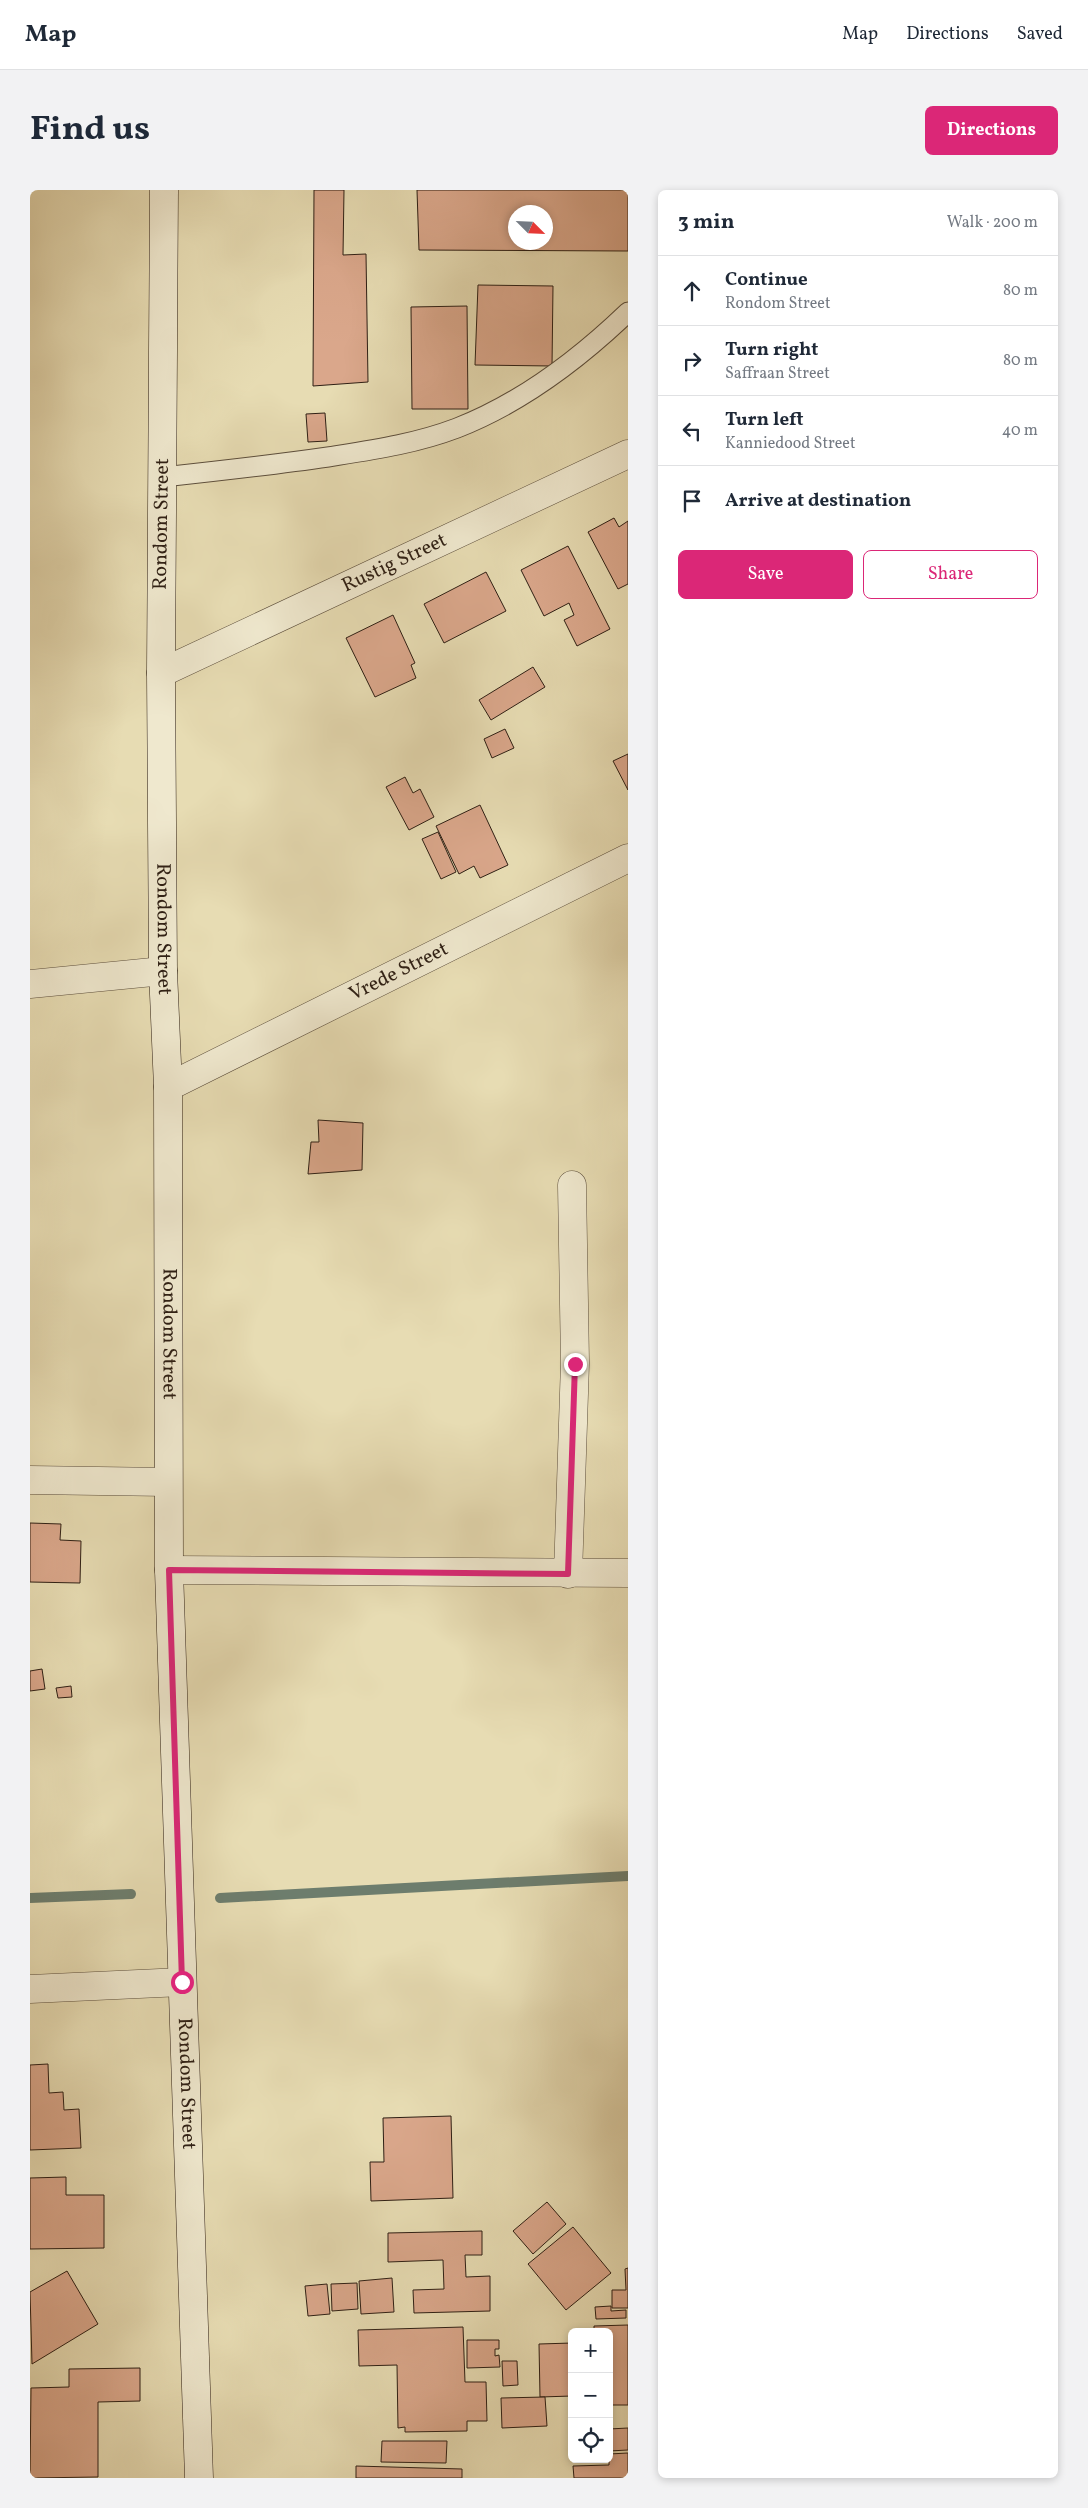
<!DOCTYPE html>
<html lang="en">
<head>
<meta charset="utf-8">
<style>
  body { margin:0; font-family:Vollkorn,serif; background:#f2f2f3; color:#1f2937 }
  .controls { position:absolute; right:15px; bottom:15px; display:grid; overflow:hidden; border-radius:8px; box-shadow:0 2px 8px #0003 }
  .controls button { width:45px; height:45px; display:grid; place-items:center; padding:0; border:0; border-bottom:1px solid #e0e1e3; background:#fff; color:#1f2937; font:25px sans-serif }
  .compass { position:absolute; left:478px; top:15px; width:45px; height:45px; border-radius:50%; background:#fff; box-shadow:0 2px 8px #0003; rotate:114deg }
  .stop { position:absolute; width:15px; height:15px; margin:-11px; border:4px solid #db2777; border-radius:50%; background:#fff }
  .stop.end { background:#db2777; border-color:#fff; box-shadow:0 1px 5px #0008 }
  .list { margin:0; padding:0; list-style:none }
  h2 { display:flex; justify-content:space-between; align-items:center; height:65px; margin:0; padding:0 20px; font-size:21px }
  h2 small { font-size:16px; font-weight:400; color:#747a83 }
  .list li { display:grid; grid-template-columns:32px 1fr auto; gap:15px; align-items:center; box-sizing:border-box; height:70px; padding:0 20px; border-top:1px solid #e0e1e3 }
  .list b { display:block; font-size:19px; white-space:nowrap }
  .list p { margin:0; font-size:16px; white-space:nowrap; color:#747a83 }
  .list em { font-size:16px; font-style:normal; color:#747a83 }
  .actions { display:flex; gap:10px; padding:15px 20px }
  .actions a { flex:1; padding:11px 0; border:1px solid #db2777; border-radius:8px; text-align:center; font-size:18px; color:#db2777 }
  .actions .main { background:#db2777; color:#fff }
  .icon { flex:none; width:28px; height:28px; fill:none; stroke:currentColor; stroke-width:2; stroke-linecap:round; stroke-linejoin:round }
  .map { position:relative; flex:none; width:598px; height:2288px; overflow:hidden; border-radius:8px }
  header { display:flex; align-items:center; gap:30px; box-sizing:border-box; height:70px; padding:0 25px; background:#fff; border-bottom:1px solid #e0e1e3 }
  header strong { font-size:24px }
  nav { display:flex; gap:28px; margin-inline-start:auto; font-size:18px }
  .intro { display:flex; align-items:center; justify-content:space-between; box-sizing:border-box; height:120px; padding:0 30px }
  h1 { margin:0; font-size:35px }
  .button { padding:12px 22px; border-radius:8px; background:#db2777; color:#fff; font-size:18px; font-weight:700 }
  main { display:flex; gap:30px; padding:0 30px }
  aside { flex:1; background:#fff; border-radius:8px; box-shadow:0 2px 8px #0003 }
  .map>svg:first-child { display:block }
</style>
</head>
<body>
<header>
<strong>Map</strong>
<nav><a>Map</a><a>Directions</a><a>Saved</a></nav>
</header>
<div class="intro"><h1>Find us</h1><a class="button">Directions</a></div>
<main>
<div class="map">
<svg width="598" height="2288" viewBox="0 0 598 2288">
  <rect width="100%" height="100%" fill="#e7dcb3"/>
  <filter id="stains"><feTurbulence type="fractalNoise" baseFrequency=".004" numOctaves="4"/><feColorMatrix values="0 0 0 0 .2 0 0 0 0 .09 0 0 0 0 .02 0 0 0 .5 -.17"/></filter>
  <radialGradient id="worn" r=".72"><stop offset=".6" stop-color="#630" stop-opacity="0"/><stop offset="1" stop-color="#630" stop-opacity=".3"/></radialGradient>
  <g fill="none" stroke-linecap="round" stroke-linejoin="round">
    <!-- stream -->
    <g stroke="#6d7d6d" stroke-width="10">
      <polyline points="0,1708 101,1704"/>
      <polyline points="190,1708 598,1686"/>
    </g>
  </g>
  <!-- building -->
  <g fill="#daa78b" stroke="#2e1f14" fill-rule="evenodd">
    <polygon points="284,0 314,0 313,65 336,64 338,192 283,196"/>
    <path d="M387,0H598V61L389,60ZM486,22H516V52H486Z"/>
    <polygon points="448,95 523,96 522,176 445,175"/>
    <polygon points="437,116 438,219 382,219 381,117"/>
    <polygon points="295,223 297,251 278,252 276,224"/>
    <polygon points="584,328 589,337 598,331 598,394 588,399 558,342"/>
    <polygon points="538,356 580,439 547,456 534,430 544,425 539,413 514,426 491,380"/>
    <polygon points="456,382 476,421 414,453 394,414"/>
    <polygon points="363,425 385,473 381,475 386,488 345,507 316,448"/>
    <polygon points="503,477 515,497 461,530 449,510"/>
    <polygon points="475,539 484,558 462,568 454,549"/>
    <polygon points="598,564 598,600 583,571"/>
    <polygon points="375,587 383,603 390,599 404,627 379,640 356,597"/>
    <polygon points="450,615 478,675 450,688 444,676 429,684 406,636"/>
    <polygon points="408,642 426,682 411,689 392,649"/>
    <polygon points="288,930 333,933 332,980 278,984 281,952 289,952"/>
    <polygon points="0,1333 31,1334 30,1350 51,1351 50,1393 0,1392"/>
    <polygon points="12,1479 15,1499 0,1501 0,1481"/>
    <polygon points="41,1496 42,1507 28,1508 26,1498"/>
    <polygon points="18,1874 19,1903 33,1902 34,1920 49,1919 51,1958 0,1960 0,1875"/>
    <polygon points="421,1926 423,2008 341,2011 340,1972 354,1972 353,1928"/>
    <polygon points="36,1987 36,2005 74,2005 74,2058 0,2059 0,1988"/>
    <polygon points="517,2012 536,2034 503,2064 483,2041"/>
    <polygon points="543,2037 581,2083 536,2120 498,2074"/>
    <polygon points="452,2041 452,2065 435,2065 436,2087 460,2086 460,2121 384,2123 383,2100 414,2099 413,2070 358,2072 358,2043"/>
    <polygon points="598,2078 598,2118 582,2118 582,2100 596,2100 595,2079"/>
    <polygon points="37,2081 68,2134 2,2174 0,2102"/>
    <polygon points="362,2088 364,2122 331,2124 329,2091"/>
    <polygon points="327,2093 328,2119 302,2121 301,2094"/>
    <polygon points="297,2094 300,2124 278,2126 275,2096"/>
    <polygon points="581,2116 581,2121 596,2120 596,2128 566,2129 565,2117"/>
    <polygon points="598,2135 598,2215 579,2215 579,2142 564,2142 564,2136"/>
    <polygon points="433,2137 435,2192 456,2192 457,2231 437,2231 437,2241 375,2242 375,2237 368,2238 367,2175 329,2176 328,2140"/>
    <polygon points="437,2150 469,2150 469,2159 465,2159 465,2166 469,2165 470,2177 437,2178"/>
    <polygon points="542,2153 542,2206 510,2207 509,2154"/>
    <polygon points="472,2171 487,2171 488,2195 473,2196"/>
    <polygon points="110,2178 110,2211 68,2212 68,2287 0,2288 1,2198 39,2197 39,2179"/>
    <polygon points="515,2207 517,2236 472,2238 471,2208"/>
    <polygon points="598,2238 598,2260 579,2261 579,2239"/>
    <polygon points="352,2251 417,2251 416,2273 351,2272"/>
    <polygon points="598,2263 598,2288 544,2288 543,2276 579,2275 579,2264"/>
    <polygon points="326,2276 432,2279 432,2288 326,2288"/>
  </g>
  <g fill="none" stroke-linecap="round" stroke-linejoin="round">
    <!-- lane casing -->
    <g stroke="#5c4e3c" stroke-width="21">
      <path id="lane" d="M133,287C188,281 243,275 298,267C342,260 385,254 427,238C491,213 549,169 598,122"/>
    </g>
    <!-- street casing -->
    <g stroke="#5c4e3c" stroke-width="29">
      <g id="street">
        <path id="s1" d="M131,483L598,264"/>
        <polyline points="0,794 133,781"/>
        <path id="s2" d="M138,897L598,668"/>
        <polyline points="0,1290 137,1292"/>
        <polyline points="139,1380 598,1383"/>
        <polyline points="538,1384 545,1173 542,995"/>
        <polyline points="0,1799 152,1792"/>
      </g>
    </g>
    <!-- secondary casing -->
    <g stroke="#2e1f14" stroke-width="29">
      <g id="secondary">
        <path id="s3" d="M134,0L131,483L133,781L138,897L139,1380L169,2288"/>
      </g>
    </g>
    <!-- lane -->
    <use href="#lane" stroke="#efe8ce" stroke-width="19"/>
    <!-- street -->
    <use href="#street" stroke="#efe8ce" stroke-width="28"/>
    <!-- secondary -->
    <use href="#secondary" stroke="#efe8ce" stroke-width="28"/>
  </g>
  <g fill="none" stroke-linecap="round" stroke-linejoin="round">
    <!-- route -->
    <polyline stroke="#db2777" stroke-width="6" points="152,1792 139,1380 538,1384 545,1174"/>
  </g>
  <g text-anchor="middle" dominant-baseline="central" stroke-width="4.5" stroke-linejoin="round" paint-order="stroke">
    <!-- street labels -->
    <g font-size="20" fill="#2e1f14" stroke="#efe8ce">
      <text transform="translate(132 334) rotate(-89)">Rondom Street</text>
      <text stroke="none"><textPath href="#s1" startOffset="258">Rustig Street</textPath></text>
      <text stroke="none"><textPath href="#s3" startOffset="739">Rondom Street</textPath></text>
      <text stroke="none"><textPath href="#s2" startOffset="258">Vrede Street</textPath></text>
      <text stroke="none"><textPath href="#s3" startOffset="1144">Rondom Street</textPath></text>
      <text stroke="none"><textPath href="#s3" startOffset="1894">Rondom Street</textPath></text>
    </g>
  </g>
  <rect width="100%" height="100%" filter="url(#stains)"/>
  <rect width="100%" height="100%" fill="url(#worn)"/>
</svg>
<div class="controls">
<button>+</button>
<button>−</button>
<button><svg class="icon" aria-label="locate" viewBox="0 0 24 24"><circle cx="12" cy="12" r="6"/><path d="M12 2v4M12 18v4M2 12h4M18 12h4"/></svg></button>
</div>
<svg class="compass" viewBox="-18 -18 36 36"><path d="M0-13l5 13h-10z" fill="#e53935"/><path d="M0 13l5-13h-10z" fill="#747a83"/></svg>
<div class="stop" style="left:152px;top:1792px"></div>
<div class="stop end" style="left:545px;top:1174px"></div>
</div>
<aside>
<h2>3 min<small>Walk · 200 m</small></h2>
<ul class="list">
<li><svg class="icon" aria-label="ahead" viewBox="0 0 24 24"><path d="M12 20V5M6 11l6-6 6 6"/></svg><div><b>Continue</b><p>Rondom Street</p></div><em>80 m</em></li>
<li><svg class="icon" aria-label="right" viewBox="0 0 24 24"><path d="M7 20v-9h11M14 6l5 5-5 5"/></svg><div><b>Turn right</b><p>Saffraan Street</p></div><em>80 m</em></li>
<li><svg class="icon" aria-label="left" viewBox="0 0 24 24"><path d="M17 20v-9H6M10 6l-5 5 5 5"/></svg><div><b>Turn left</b><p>Kanniedood Street</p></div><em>40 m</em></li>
<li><svg class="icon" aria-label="arrive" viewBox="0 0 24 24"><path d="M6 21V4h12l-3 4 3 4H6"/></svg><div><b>Arrive at destination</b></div></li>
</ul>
<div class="actions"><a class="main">Save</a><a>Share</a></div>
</aside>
</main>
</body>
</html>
